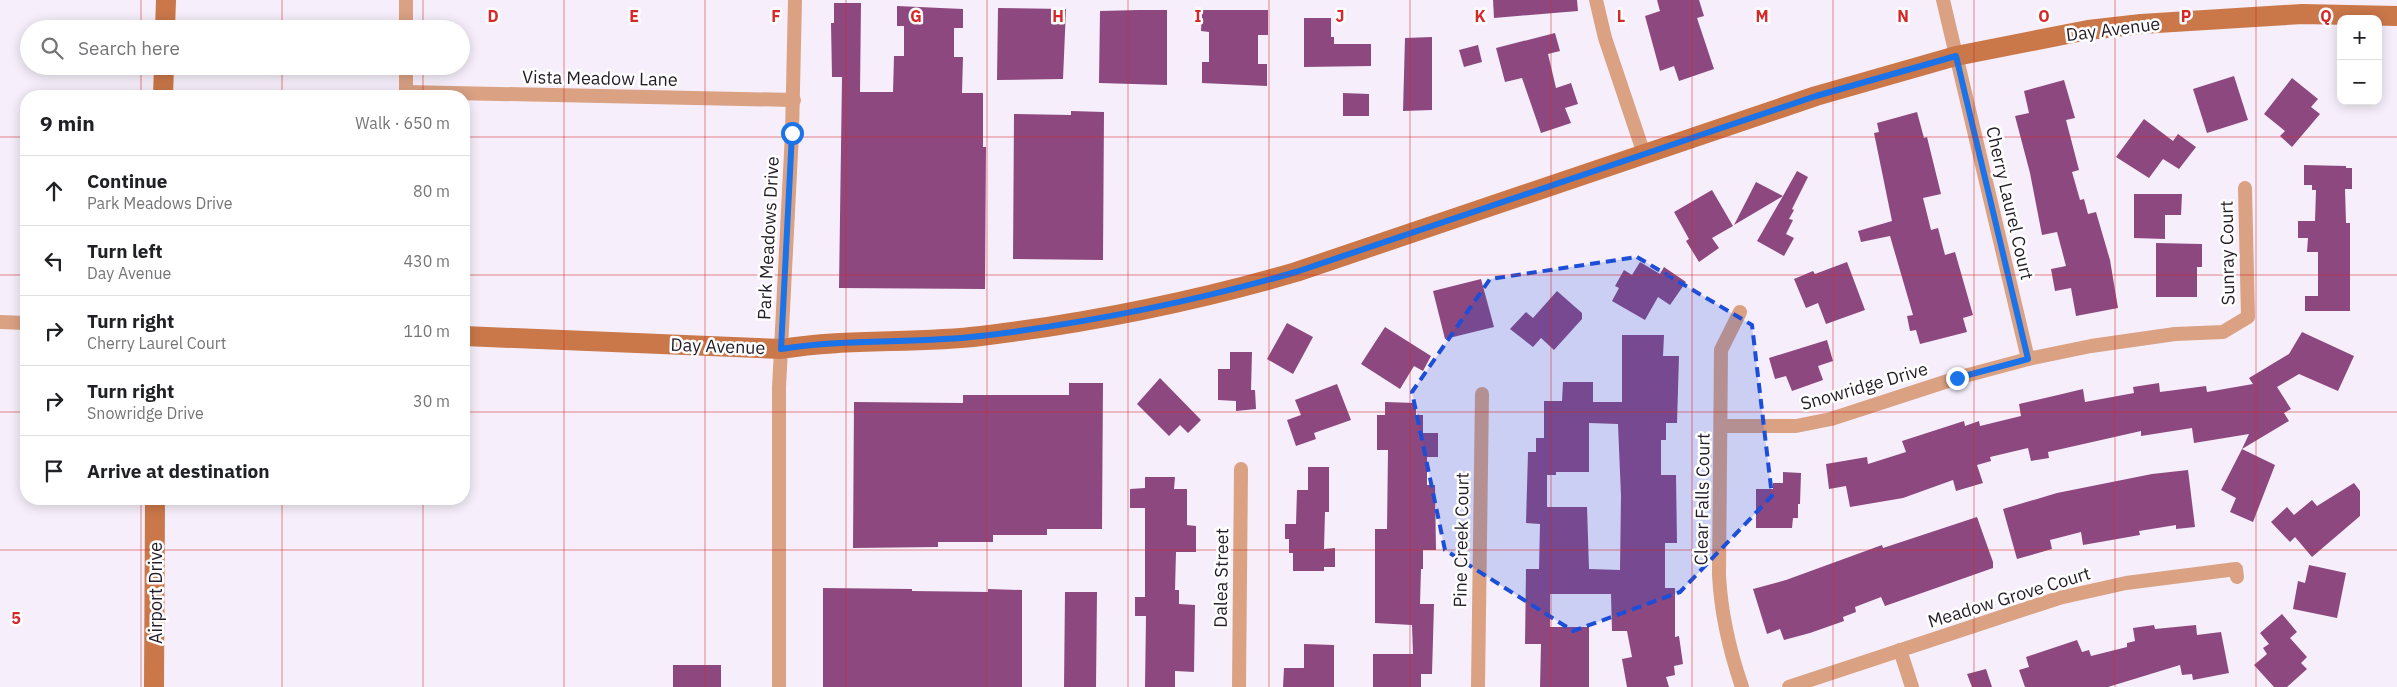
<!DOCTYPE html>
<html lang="en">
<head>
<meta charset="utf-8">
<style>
  body { margin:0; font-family:"IBM Plex Sans",sans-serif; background:#f6f6f6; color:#202124 }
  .controls { position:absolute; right:15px; top:15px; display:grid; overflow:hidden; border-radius:10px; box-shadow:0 2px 12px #0003 }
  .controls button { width:45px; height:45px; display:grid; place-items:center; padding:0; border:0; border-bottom:1px solid #e0e0e0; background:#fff; color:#202124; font:25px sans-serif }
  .stop { position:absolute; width:15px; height:15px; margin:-11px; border:4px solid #1a73e8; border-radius:50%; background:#fff }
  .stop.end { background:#1a73e8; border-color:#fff; box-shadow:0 1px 5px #0008 }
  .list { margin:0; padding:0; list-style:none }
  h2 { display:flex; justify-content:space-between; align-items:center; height:65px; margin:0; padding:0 20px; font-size:21px }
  h2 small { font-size:16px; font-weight:400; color:#757577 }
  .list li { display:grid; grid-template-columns:32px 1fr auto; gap:15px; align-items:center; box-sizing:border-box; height:70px; padding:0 20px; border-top:1px solid #e0e0e0 }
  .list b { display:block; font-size:19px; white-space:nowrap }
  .list p { margin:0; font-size:16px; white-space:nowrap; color:#757577 }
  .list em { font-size:16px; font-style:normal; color:#757577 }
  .icon { flex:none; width:28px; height:28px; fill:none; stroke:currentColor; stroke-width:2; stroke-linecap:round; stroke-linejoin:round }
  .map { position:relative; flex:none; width:2397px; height:687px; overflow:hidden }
  .search { position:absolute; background:#fff; box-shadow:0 2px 12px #0003; left:20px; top:20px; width:450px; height:55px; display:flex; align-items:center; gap:12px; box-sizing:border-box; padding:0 18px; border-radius:28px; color:#757577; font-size:19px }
  .panel { position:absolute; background:#fff; box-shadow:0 2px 12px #0003; left:20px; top:90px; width:450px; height:415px; border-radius:20px }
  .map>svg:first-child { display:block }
</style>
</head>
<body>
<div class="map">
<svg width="2397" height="687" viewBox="0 0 2397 687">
  <rect width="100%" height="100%" fill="#f6effb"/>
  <!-- building -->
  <g fill="#8d487f" fill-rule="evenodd">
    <polygon points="1493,0 1577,0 1578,11 1494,18"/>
    <polygon points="1657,0 1699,0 1704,16 1697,18 1714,69 1679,81 1674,66 1660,71 1645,16 1660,11"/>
    <polygon points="834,3 861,3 860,92 893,92 894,56 904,56 904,26 897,26 897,6 963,9 963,28 954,28 954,57 963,57 962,93 983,93 983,147 986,147 985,289 839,288 842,77 832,77 831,23 834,23"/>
    <polygon points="998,8 1066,9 1063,79 997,80"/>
    <polygon points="1139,10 1167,10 1167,85 1099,83 1100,11"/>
    <polygon points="1202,10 1268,10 1268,35 1258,35 1258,64 1267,64 1267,86 1202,83 1202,62 1209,62 1209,32 1201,31"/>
    <polygon points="1304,18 1331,18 1331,37 1334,37 1334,44 1371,44 1371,66 1304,67"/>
    <polygon points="1555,33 1560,51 1548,54 1556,88 1571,83 1578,104 1565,108 1571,123 1541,133 1522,78 1505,82 1496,48"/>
    <polygon points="1432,37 1432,110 1403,111 1405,38"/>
    <polygon points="1478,45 1482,62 1464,67 1459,50"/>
    <polygon points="2234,76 2248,120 2207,133 2193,89"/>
    <polygon points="2292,78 2318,99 2311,107 2320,114 2292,147 2280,136 2285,131 2264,114"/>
    <polygon points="2064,80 2075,118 2066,120 2079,170 2072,172 2080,200 2084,199 2088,214 2096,212 2110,260 2118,308 2076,316 2071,288 2055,291 2051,269 2066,266 2057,232 2042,235 2030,173 2015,116 2029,113 2024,91"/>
    <polygon points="1343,93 1369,94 1369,116 1343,116"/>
    <polygon points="1071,111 1104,112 1103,260 1013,259 1014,114 1071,115"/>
    <polygon points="1917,112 1924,138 1927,137 1941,194 1923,198 1931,230 1938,228 1945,255 1955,252 1973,315 1963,318 1967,332 1920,344 1916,330 1910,331 1907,316 1913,315 1890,236 1861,242 1858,231 1892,221 1874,133 1879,132 1877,123"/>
    <polygon points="2144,119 2173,141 2178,134 2196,147 2179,169 2163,159 2149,178 2116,157"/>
    <polygon points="2304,165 2346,166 2346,168 2352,168 2352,189 2345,189 2346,223 2350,223 2350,311 2305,311 2305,296 2318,296 2318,252 2307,252 2308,238 2298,238 2298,221 2315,221 2316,190 2312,190 2312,185 2304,185"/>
    <polygon points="1797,171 1808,177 1792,209 1794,210 1789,219 1793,220 1786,234 1794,238 1784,256 1757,241 1783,196 1734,225 1756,182 1783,196"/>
    <polygon points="1712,190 1733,226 1712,238 1719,248 1699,262 1686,241 1689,239 1674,212"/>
    <polygon points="2134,194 2182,194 2181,215 2165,215 2165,239 2134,238"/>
    <polygon points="2156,243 2202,244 2202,267 2197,267 2197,297 2156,297"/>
    <polygon points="1640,262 1660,274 1664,267 1686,282 1670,305 1658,297 1645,320 1612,301 1619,288 1615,286 1624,270 1632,275"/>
    <polygon points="1847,262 1865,310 1826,324 1818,303 1806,308 1794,279 1813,271 1815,274"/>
    <polygon points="1481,279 1494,327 1445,339 1433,291"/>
    <polygon points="1557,291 1582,313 1582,319 1554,350 1541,338 1533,347 1510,329 1526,312 1533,318"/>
    <polygon points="1287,323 1313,337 1293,374 1267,359"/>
    <polygon points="1385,327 1431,356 1423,371 1414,366 1400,389 1361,364"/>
    <polygon points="2302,332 2354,356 2338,391 2299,374 2277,387 2291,409 2284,413 2289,421 2242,449 2249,434 2194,443 2192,428 2141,436 2141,431 2048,452 2049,458 2031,461 2028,448 1990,457 1991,461 1977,465 1983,483 1956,491 1953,480 1903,498 1850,507 1846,486 1829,489 1826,464 1867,457 1868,464 1906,452 1902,441 1964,421 1965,426 1979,421 1980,426 2021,416 2019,404 2058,395 2083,389 2085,402 2134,393 2133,387 2159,383 2160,392 2206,386 2207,392 2253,384 2249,378 2289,354"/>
    <path d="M1622,335H1664L1663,356H1679L1677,423H1666V440H1661V475H1676L1677,543H1665V588H1675V637L1679,636L1683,664L1674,666L1675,675L1666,677L1669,687H1627L1622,659L1632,657L1627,631H1612L1611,594H1550V627H1589V687H1540L1541,644H1525L1526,569H1539L1540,524L1526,523L1528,452H1536V438H1544V401H1562L1563,382H1593V402H1622ZM1589,423L1618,424L1621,496L1620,570L1589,569L1587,507H1547V475H1556V472H1589Z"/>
    <polygon points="1827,340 1833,361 1818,366 1823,380 1792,391 1786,376 1775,379 1769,358"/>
    <polygon points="1230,352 1252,352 1251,390 1255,390 1256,409 1236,411 1236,401 1218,400 1218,369 1230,369"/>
    <polygon points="1160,378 1201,420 1188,433 1180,425 1169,436 1137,404"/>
    <polygon points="1069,383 1103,383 1102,529 1047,529 1047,535 993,535 993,542 938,542 938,547 853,548 854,402 963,403 963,395 1069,395"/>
    <polygon points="1337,384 1351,420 1314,433 1316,439 1296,446 1287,420 1301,415 1295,400"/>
    <polygon points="1385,402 1416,403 1416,415 1423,415 1423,433 1438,433 1438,457 1427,457 1427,485 1435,485 1436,550 1423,550 1423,569 1421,569 1420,604 1434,604 1432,674 1421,674 1421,687 1373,687 1373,654 1413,654 1412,625 1375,623 1375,529 1387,529 1388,450 1377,450 1377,415 1385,415"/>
    <polygon points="2242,449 2275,465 2253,522 2230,512 2236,498 2221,490"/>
    <polygon points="1308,467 1329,467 1329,512 1325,512 1324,549 1335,548 1335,567 1324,567 1324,571 1293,571 1293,553 1289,553 1289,539 1285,539 1285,524 1296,524 1297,490 1308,490"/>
    <polygon points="2188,470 2195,527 2176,529 2176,525 2139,531 2140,535 2083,545 2081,532 2050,540 2052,549 2017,559 2003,509 2057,493 2152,474"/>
    <polygon points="1783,472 1801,473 1800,504 1798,504 1798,518 1793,518 1792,528 1756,528 1756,489 1773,489 1773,483 1783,483"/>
    <polygon points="1145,477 1175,477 1174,489 1187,489 1187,525 1196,526 1196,552 1176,552 1175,590 1179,590 1179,604 1195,605 1194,672 1175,671 1175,687 1145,687 1146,616 1135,616 1135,597 1145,597 1145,508 1130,508 1130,489 1145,488"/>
    <polygon points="2354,483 2360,491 2360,516 2312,557 2295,537 2290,542 2271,522 2287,507 2294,515 2312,500 2317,506"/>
    <polygon points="1977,517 1993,562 1993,568 1885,606 1881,597 1855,607 1856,612 1843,617 1844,621 1810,633 1784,640 1780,629 1767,634 1753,589 1786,580 1882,545 1883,548"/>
    <polygon points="2309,565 2346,573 2337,618 2293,609 2298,581 2305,583"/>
    <polygon points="823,588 912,589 912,591 988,592 988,589 1022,590 1022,687 823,687"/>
    <polygon points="1065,592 1097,592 1096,687 1064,687"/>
    <polygon points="2282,614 2297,632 2290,638 2307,657 2301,663 2307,669 2287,687 2274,687 2254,665 2267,654 2263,648 2269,644 2260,633"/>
    <polygon points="2154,625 2155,629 2196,625 2197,635 2221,632 2229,673 2193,680 2192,674 2182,675 2180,665 2108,687 2025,687 2019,670 2029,667 2026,657 2077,640 2082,652 2089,650 2091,656 2127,647 2127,643 2135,641 2133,628"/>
    <polygon points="1304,644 1334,645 1334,687 1283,687 1284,668 1304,668"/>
    <rect x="673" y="665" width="48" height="22"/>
    <polygon points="1986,669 1992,687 1972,687 1967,674"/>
  </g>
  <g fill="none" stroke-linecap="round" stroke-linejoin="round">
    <!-- street -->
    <g stroke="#daa183" stroke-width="14">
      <polyline points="1596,0 1605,38 1644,154"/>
      <polyline points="1943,0 2028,359"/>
      <polyline points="406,29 406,0"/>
      <polyline points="406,92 794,100"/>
      <polyline points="406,96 406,66"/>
      <path d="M1740,312L1721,350L1719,575C1721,615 1729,649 1742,687"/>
      <polyline points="0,322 26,323"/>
      <polyline points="1722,426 1796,426 1831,419 1957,378 2028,359 2091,346 2175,334 2223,332 2248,317 2245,188"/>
      <polyline points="1900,650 1912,687"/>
      <polyline points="779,687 779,388 792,133 795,0"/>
      <polyline points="1239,687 1241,469"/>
      <polyline points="1478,687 1482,394"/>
      <polyline points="1789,687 2059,598 2126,583 2236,569 2237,577"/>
    </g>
    <!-- secondary -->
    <g stroke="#ca7749" stroke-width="20">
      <polyline points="165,29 166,0"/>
      <polyline points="163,96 164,66"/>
      <path d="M464,336L781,349C847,338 914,344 981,336C1088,323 1192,302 1296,272L1816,96L1956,56L2088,30L2141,24L2302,14L2397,16"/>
      <polyline points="154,687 155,499"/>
    </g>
  </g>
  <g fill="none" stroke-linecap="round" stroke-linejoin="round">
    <!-- route -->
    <path stroke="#1a73e8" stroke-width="6" d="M792,133L781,349C847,338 914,344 981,336C1088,323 1192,302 1296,272L1816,96L1956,56L2028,359L1957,378"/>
  </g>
  <!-- marked area -->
  <path fill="#1d4ed8" fill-opacity="0.2" stroke="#1d4ed8" stroke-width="4" stroke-dasharray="10 6" stroke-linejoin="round" d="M1637,257L1752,325L1772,496L1680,592L1573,631L1445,550L1412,392L1490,279Z"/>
  <!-- grid -->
  <path fill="none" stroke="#d62828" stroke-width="1" stroke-opacity="0.55" d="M141,0V29M282,0V29M423,0V29M564,0V687M705,0V687M846,0V687M987,0V687M1128,0V687M1269,0V687M1410,0V687M1551,0V687M1692,0V687M1833,0V687M1974,0V687M2115,0V687M2256,0V687M141,66V96M282,66V96M423,66V96M0,137H26M464,137H2397M0,275H26M464,275H2397M0,412H26M464,412H2397M141,499V687M282,499V687M423,499V687M0,550H2397"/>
  <g text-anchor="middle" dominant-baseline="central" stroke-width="5" stroke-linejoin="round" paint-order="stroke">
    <!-- street labels -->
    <g font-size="18" fill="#241d28" stroke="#fff">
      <text transform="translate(2113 29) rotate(-7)">Day Avenue</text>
      <text transform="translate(600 78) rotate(1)">Vista Meadow Lane</text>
      <text transform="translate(2010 203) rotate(77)">Cherry Laurel Court</text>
      <text transform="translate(768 238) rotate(-87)">Park Meadows Drive</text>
      <text transform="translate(2227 253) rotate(-91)">Sunray Court</text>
      <text transform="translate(718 346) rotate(2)">Day Avenue</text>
      <text transform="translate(1864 386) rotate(-16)">Snowridge Drive</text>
      <text transform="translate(1702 499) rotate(-89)">Clear Falls Court</text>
      <text transform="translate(1461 540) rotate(-89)">Pine Creek Court</text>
      <text transform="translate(1221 578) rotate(-89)">Dalea Street</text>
      <text transform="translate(155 593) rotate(-90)">Airport Drive</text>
      <text transform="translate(2009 597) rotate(-17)">Meadow Grove Court</text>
    </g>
  </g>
  <g font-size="16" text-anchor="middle" font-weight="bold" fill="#d62828" stroke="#fff" stroke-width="5" stroke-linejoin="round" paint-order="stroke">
    <text x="493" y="22">D</text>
    <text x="634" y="22">E</text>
    <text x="776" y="22">F</text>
    <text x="916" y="22">G</text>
    <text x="1058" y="22">H</text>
    <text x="1198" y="22">I</text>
    <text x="1340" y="22">J</text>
    <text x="1480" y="22">K</text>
    <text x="1621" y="22">L</text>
    <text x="1762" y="22">M</text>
    <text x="1903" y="22">N</text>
    <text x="2044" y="22">O</text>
    <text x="2186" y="22">P</text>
    <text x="2326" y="22">Q</text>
    <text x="16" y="624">5</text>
  </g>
</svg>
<div class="controls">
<button>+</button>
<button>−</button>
</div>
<div class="stop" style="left:792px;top:133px"></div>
<div class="stop end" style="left:1957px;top:378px"></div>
<div class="search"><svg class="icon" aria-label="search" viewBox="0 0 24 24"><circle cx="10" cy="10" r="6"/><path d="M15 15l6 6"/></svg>Search here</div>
<section class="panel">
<h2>9 min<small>Walk · 650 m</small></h2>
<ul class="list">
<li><svg class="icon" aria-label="ahead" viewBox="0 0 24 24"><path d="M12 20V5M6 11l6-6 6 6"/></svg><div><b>Continue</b><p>Park Meadows Drive</p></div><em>80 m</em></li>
<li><svg class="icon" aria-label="left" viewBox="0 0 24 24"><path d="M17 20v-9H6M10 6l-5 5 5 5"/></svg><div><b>Turn left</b><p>Day Avenue</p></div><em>430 m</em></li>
<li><svg class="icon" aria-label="right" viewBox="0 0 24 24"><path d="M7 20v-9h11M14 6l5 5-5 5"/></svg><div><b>Turn right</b><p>Cherry Laurel Court</p></div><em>110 m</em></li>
<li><svg class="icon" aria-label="right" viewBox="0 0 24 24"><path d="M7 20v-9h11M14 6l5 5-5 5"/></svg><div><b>Turn right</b><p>Snowridge Drive</p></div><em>30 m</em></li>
<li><svg class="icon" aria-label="arrive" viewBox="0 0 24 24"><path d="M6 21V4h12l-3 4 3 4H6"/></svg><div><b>Arrive at destination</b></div></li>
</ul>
</section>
</div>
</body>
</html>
